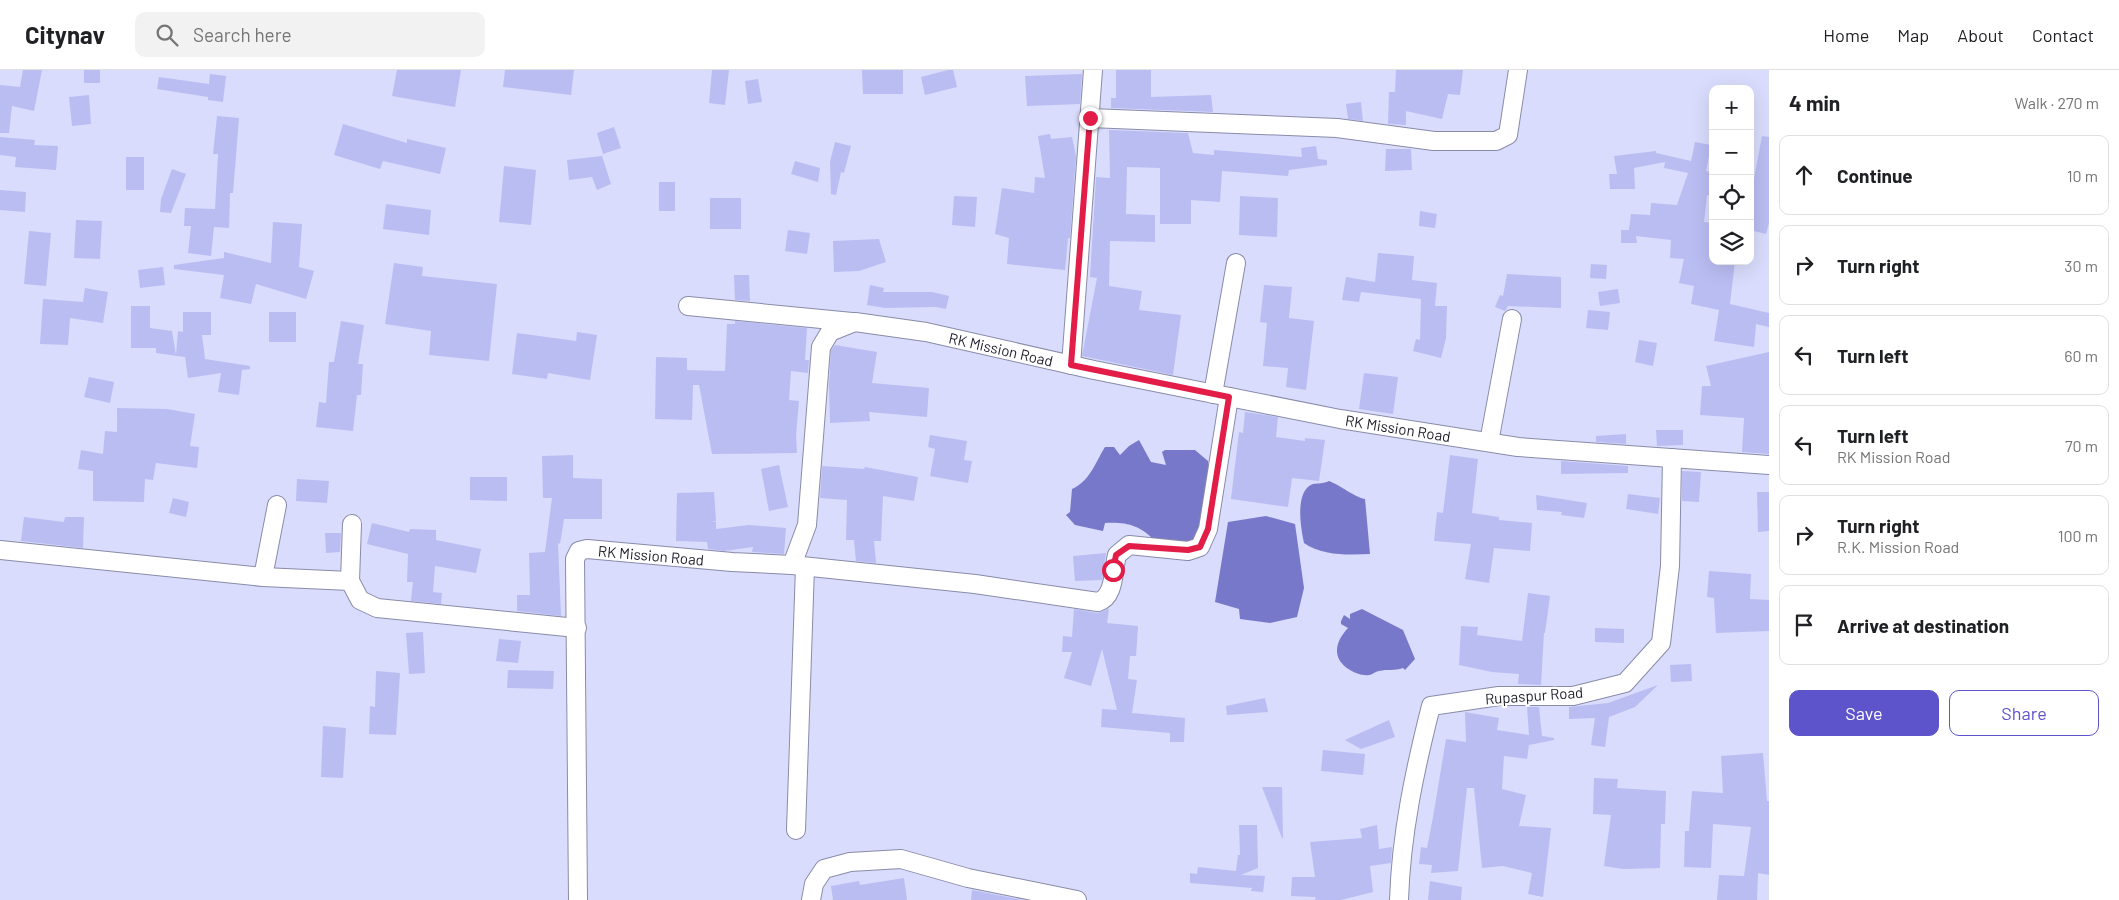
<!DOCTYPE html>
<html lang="en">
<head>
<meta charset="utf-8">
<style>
  body { margin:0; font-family:Barlow,sans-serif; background:#f2f2f2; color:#202124 }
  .controls { position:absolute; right:15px; top:15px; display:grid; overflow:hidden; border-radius:10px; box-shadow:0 5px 20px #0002 }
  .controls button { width:45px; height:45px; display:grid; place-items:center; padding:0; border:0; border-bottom:1px solid #e0e0e0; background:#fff; color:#202124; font:25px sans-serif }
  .stop { position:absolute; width:15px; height:15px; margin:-11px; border:4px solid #e11d48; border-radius:50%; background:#fff }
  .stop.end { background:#e11d48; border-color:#fff; box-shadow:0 1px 5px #0008 }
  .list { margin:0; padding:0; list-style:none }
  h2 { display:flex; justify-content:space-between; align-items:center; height:65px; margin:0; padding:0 20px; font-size:21px }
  h2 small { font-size:16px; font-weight:400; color:#757577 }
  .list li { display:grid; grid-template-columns:32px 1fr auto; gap:15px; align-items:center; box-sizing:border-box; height:80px; margin:0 10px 10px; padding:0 10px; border:1px solid #e0e0e0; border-radius:10px }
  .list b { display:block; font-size:19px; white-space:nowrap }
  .list p { margin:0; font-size:16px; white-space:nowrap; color:#757577 }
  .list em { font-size:16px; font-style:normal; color:#757577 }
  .actions { display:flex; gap:10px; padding:15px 20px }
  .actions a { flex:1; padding:11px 0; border:1px solid #5d53cb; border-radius:10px; text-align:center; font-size:18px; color:#5d53cb }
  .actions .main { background:#5d53cb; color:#fff }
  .icon { flex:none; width:28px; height:28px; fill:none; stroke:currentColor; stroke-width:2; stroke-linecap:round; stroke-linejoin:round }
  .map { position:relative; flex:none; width:1769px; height:830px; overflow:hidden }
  header { display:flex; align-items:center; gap:30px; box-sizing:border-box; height:70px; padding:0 25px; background:#fff; border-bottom:1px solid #e0e0e0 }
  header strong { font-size:24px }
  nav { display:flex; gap:28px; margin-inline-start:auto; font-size:18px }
  .search { width:350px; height:45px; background:#f2f2f2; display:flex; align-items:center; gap:12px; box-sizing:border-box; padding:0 18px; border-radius:10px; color:#757577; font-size:19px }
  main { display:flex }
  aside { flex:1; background:#fff }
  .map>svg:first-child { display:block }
</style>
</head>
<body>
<header>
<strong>Citynav</strong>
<div class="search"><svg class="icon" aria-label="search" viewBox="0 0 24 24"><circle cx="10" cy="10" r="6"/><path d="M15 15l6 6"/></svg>Search here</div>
<nav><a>Home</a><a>Map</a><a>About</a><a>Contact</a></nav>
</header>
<main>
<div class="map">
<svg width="1769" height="830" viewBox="0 0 1769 830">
  <rect width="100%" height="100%" fill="#d9dcfc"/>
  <!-- water -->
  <g fill="#7778ca">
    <path d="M1139,370L1151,392L1166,395L1162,382L1165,380H1195L1208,391C1210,419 1209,449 1193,473L1156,472C1140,455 1127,452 1105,453L1103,461L1075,455L1066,445L1070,442L1072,419C1090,411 1095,393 1105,377H1114L1120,385L1129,376Z"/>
    <path d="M1329,411C1338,414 1358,429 1365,429L1370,484C1349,485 1322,486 1304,473C1301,459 1294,421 1313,414C1319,413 1323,414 1329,411Z"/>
    <polygon points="1266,446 1295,454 1304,518 1297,547 1270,553 1240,549 1239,539 1215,532 1228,452"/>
    <path d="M1362,539L1403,560L1415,589L1405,600L1403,598C1394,601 1388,599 1379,601C1376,601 1372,605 1369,605C1362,606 1355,603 1350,600C1332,589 1334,573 1348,558L1341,554V551L1344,545L1350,549V544Z"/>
  </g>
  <!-- building -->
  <g fill="#babdf2">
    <polygon points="23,0 42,0 34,41 12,36 9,63 0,63 0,15 20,17"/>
    <rect x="84" y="0" width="16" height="13"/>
    <polygon points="397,0 461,0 455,37 392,26"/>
    <polygon points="505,0 574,0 571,25 503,17"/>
    <polygon points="712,0 729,0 725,35 709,33"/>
    <polygon points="862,0 903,0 903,24 863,24"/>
    <polygon points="948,0 953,0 957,17 925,25 921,7"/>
    <polygon points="1116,0 1151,0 1151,27 1211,25 1213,42 1111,38 1111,28 1116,28"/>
    <polygon points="1396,0 1463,0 1460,25 1448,24 1442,49 1406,41 1406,55 1388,54 1389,22 1395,22"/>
    <polygon points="210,4 226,6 223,32 208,30 208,27 157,19 159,7 209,14"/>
    <polygon points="1082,4 1080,34 1027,36 1025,6"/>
    <polygon points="758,9 762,32 748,34 745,11"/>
    <polygon points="89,25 91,54 72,56 69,27"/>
    <polygon points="1361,32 1363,51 1348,49 1346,34"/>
    <polygon points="217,46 239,48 233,123 230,123 229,158 214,157 211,186 188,183 191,156 184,156 185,138 215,139 218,84 213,84"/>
    <polygon points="343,54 407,73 407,69 446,78 440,104 383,91 380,99 334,85"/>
    <polygon points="614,57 621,78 603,84 597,63"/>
    <polygon points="1109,60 1188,63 1193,83 1214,85 1214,80 1302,87 1301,78 1316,76 1318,89 1327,90 1327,95 1289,100 1288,106 1222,101 1220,132 1191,130 1191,154 1160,154 1160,98 1127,97 1126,144 1155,145 1155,172 1110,171 1109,216 1142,221 1139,240 1181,245 1173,305 1082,286 1097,208 1090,207 1096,107 1110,108"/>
    <polygon points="1050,64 1051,69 1072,67 1076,86 1070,168 1068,168 1065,200 1007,194 1009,168 995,164 1002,118 1034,123 1035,107 1045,108 1038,66"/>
    <polygon points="1762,66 1769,67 1769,153 1766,164 1750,160 1750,130"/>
    <polygon points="0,67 35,70 34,75 58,76 56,100 15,97 16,87 0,85"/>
    <polygon points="835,72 851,76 844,103 841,102 836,125 831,124 830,92"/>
    <polygon points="1695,72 1711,75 1706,101 1713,103 1713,126 1707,125 1704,152 1713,153 1713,191 1735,191 1730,234 1769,243 1769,257 1756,254 1754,277 1714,271 1719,240 1691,234 1694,216 1679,213 1684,189 1670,188 1671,170 1636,166 1637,173 1621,173 1621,160 1629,160 1631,144 1650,145 1651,133 1677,135 1688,103 1664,98 1665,92 1634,98 1635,119 1610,119 1609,104 1617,104 1614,86 1656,81 1656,83 1691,91"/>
    <polygon points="1386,79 1411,79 1412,100 1385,101"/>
    <polygon points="602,86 611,114 597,120 592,107 569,110 567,90"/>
    <rect x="126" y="87" width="18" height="33"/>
    <polygon points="795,91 820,98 818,112 791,104"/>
    <polygon points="504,96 536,100 531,155 499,152"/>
    <polygon points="172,99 186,104 171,143 160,142 161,129"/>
    <rect x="659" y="112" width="16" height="29"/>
    <polygon points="0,120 26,122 25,142 0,140"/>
    <polygon points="954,126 977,127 975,157 952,155"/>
    <polygon points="1240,126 1278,128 1277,167 1239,165"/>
    <rect x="710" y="128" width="31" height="31"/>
    <polygon points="386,134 431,140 429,165 383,159"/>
    <polygon points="1420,141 1437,144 1435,158 1419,156"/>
    <polygon points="76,150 102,151 100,189 74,188"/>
    <polygon points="273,152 302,154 299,197 314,201 306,229 256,214 251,234 220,228 224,205 174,199 174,195 224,188 224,182 271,193"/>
    <polygon points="788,160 810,163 807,184 785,181"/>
    <polygon points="29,161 51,163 46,216 24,214"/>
    <polygon points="879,169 886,192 859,201 834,202 833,171"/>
    <polygon points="1378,183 1414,186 1412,210 1437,213 1435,236 1447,236 1446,268 1441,288 1413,281 1416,269 1420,270 1421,229 1361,222 1359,232 1342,230 1346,207 1375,212"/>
    <polygon points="394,193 423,197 422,206 497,214 489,291 429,285 431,261 385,254"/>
    <polygon points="1591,194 1607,195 1606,209 1590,208"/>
    <polygon points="163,197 165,215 140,218 138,200"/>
    <polygon points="1507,204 1561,207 1561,238 1508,236 1505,241 1495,237 1500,225 1503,226"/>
    <polygon points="734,205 749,205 750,231 735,230"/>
    <polygon points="870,215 884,218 883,222 932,222 949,226 946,239 936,237 885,238 867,235"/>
    <polygon points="1264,215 1292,217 1289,248 1314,251 1306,320 1286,317 1288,298 1263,296 1267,253 1260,252"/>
    <polygon points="85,218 108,222 103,253 70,248 68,275 40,274 43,229 83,232"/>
    <polygon points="1618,219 1620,233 1600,236 1598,222"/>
    <polygon points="131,236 150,236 150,258 172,261 176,285 178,261 183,262 183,242 211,242 211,265 202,265 205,289 250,296 250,299 242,300 239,325 218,322 221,303 188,308 185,287 156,283 156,278 131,278"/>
    <polygon points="1588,240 1610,242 1608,260 1586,258"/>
    <rect x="269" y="242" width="27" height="30"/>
    <polygon points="341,251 364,255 358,294 363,294 361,325 357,325 353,361 316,357 319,332 326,333 329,292 334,292"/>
    <polygon points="735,251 807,258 805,290 809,290 808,303 791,301 789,330 799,331 796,366 797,383 712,384 699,315 693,315 692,350 655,349 656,287 687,288 687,300 725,301 727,254 735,254"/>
    <polygon points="577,262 597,265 590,310 548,303 547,309 512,304 517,263 576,271"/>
    <polygon points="1639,270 1657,273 1653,296 1635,292"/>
    <polygon points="835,275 877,282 872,313 929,318 927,347 869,342 870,351 830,353 829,314 831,280"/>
    <polygon points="1769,282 1769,384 1742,382 1744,348 1700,345 1702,316 1711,316 1706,296"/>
    <polygon points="1364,303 1398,307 1393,344 1359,339"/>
    <polygon points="89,307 114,312 110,333 84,327"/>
    <polygon points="117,338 167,339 195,344 190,376 199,377 197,398 156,393 153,410 145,409 144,432 93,431 93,401 78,399 81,380 103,384 105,361 117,362"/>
    <polygon points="1245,342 1278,347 1276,367 1305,371 1305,368 1325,370 1319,411 1292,408 1288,437 1231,429 1239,362 1243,363"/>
    <polygon points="1656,360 1683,360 1683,375 1657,376"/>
    <polygon points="1626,364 1626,374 1596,372 1596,366"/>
    <polygon points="930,365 967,371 964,390 972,391 968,413 930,406 935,379 928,377"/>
    <polygon points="573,385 573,408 602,409 602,449 564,449 560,474 558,473 561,546 517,541 517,525 530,525 529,483 545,482 552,428 543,428 542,386"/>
    <polygon points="1450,385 1478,389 1472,443 1499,447 1499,450 1532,453 1530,481 1494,478 1489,513 1465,509 1471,474 1434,471 1437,442 1443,443"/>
    <polygon points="1561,391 1628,396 1628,403 1561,404"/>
    <polygon points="779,395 788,437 769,441 761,399"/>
    <polygon points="822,396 864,399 865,397 918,407 914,431 883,426 881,471 874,471 876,493 856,491 854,470 846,470 847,430 820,428"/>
    <polygon points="1682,401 1701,402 1699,432 1682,431"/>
    <polygon points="470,407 507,407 507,431 470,430"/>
    <polygon points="297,409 329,411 327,433 296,431"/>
    <polygon points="714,422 716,451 712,452 716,452 716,459 749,455 786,458 784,484 752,482 753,477 724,481 708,479 707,472 676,471 677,423"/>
    <polygon points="1757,422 1769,422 1769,461 1758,462"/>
    <polygon points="1628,424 1660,428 1658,444 1626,439"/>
    <polygon points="1536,425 1587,433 1584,448 1561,445 1562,442 1537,440"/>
    <polygon points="173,428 189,432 186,447 169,443"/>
    <polygon points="24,447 64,452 65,447 84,447 83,478 21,471"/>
    <polygon points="372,453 409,462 410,459 436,460 436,470 481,479 476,503 435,496 433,522 442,523 441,534 411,531 413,512 407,512 408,484 367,474"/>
    <polygon points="325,463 341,463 340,482 326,483"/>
    <polygon points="1106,483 1102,510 1075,511 1073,486"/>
    <polygon points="1709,501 1751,504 1750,529 1769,530 1769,561 1716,563 1714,528 1707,527"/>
    <polygon points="1528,523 1550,526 1545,563 1544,563 1541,615 1518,614 1519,604 1492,602 1459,595 1461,556 1478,557 1477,565 1522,571"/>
    <polygon points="1074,539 1097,543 1109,539 1107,553 1138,556 1136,586 1130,586 1128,609 1137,610 1132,643 1185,648 1184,672 1170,672 1170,663 1101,657 1102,639 1117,640 1102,579 1091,616 1064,608 1072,582 1062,582 1063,566 1072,567"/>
    <polygon points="1595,558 1624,559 1624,573 1595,572"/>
    <polygon points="423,562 425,603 409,604 406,563"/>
    <polygon points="499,569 521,571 518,593 496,591"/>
    <polygon points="1691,594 1692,611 1671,612 1670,595"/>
    <polygon points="508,600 554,601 553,619 507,618"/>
    <polygon points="376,601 400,603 396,665 369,664 370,636 375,637"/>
    <polygon points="1658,615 1635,637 1609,647 1605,677 1591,675 1595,648 1569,649 1569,637 1608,633"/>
    <polygon points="1265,628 1268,642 1227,645 1226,636"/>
    <polygon points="1527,637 1539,637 1542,666 1554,668 1554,670 1529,675 1527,689 1504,686 1502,719 1526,725 1519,756 1551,758 1543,827 1528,824 1532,803 1503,796 1482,798 1474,718 1467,718 1458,801 1431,803 1432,795 1419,794 1421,777 1427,778 1433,747 1446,669 1466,672 1465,642 1499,648 1497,660 1529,665"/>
    <polygon points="1389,650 1395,667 1361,679 1345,670"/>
    <polygon points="323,656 346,658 343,708 321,707"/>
    <polygon points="1323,680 1365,684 1363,705 1321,701"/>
    <polygon points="1763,683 1767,731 1769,731 1769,805 1758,803 1757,830 1717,830 1719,805 1744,806 1751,757 1713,754 1711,798 1684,797 1685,761 1689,761 1692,721 1723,723 1721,686"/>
    <polygon points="1594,708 1618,709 1617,718 1666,721 1665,754 1661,754 1660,798 1623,799 1604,796 1611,745 1593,744"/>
    <polygon points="1262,717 1282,717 1283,768 1282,768"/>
    <polygon points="1239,755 1257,755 1258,798 1241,805 1265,806 1263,822 1251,821 1252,818 1190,813 1190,803 1197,804 1198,797 1236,801 1238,785 1240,785"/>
    <polygon points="1377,755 1379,779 1392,777 1391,793 1370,796 1373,822 1341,830 1315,830 1316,827 1291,826 1292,807 1315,807 1310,772 1362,768 1360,759"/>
    <polygon points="904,808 907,830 833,830 831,816 859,811 860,815"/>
    <polygon points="1430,811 1462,817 1461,830 1428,830"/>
    <polygon points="972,820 1023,830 971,830"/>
  </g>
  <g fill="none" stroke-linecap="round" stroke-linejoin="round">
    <!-- minor casing -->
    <g stroke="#898ba9" stroke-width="20">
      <g id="minor">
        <polyline points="1090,48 1337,58 1434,71 1496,71 1508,65 1518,0"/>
        <polyline points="688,236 852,252"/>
        <polyline points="1071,295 1093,0"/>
        <polyline points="1213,324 1236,193"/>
        <polyline points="1489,372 1512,249"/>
        <polyline points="352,454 350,511 360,530 377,538 577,558"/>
        <polyline points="0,480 263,507 350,511"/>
        <path d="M792,495L975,514L1098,532C1115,527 1113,500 1117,485L1129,475L1188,481L1200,477L1208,459L1229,327"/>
        <polyline points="263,507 277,435"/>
        <polyline points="796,760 805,497"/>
        <polyline points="578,830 575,489 579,481 587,479 732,492 792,495 807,455 821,277 830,262 855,252 926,262 1094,300 1340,349 1518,377 1769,395"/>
        <polyline points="811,830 814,814 824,799 850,792 901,789 968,808 1077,830"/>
        <path d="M1399,830C1401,764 1415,699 1431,636L1499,626H1573L1625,613L1661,573L1670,496L1672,388"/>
      </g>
    </g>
    <!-- minor -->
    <use href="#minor" stroke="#fff" stroke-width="18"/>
  </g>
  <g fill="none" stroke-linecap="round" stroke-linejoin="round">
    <!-- route -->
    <polyline stroke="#e11d48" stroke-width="6" points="1090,48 1071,295 1229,327 1208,459 1200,477 1188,480 1129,476 1116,485 1113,500"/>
  </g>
  <g text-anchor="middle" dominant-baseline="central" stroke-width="4.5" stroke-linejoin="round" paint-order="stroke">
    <!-- street labels -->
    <g font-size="15" fill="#1d1d29" stroke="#fff">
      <text transform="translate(1001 279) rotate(13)">RK Mission Road</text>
      <text transform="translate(1398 358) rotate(9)">RK Mission Road</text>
      <text transform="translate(651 485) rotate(5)">RK Mission Road</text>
      <text transform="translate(1534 625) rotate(-4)">Rupaspur Road</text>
    </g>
  </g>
</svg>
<div class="controls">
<button>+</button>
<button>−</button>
<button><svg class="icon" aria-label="locate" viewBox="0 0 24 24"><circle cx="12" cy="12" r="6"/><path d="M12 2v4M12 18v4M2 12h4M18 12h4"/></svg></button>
<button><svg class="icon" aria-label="layers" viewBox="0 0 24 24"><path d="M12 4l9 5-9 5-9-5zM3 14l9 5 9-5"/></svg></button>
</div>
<div class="stop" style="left:1113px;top:500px"></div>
<div class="stop end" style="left:1090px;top:48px"></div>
</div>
<aside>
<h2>4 min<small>Walk · 270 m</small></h2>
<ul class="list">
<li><svg class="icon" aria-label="ahead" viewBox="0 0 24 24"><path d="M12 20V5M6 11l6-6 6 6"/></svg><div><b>Continue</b></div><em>10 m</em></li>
<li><svg class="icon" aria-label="right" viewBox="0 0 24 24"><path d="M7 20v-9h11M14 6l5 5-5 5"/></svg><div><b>Turn right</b></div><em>30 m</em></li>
<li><svg class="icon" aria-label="left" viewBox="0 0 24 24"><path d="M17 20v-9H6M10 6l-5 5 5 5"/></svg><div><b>Turn left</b></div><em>60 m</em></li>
<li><svg class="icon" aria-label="left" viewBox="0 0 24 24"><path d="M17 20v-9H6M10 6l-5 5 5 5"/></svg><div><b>Turn left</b><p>RK Mission Road</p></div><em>70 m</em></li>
<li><svg class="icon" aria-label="right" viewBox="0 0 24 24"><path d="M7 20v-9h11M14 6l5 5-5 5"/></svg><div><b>Turn right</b><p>R.K. Mission Road</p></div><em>100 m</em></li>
<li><svg class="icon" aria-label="arrive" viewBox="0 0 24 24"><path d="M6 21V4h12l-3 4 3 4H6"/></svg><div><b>Arrive at destination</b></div></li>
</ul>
<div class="actions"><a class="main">Save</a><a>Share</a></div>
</aside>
</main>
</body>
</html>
